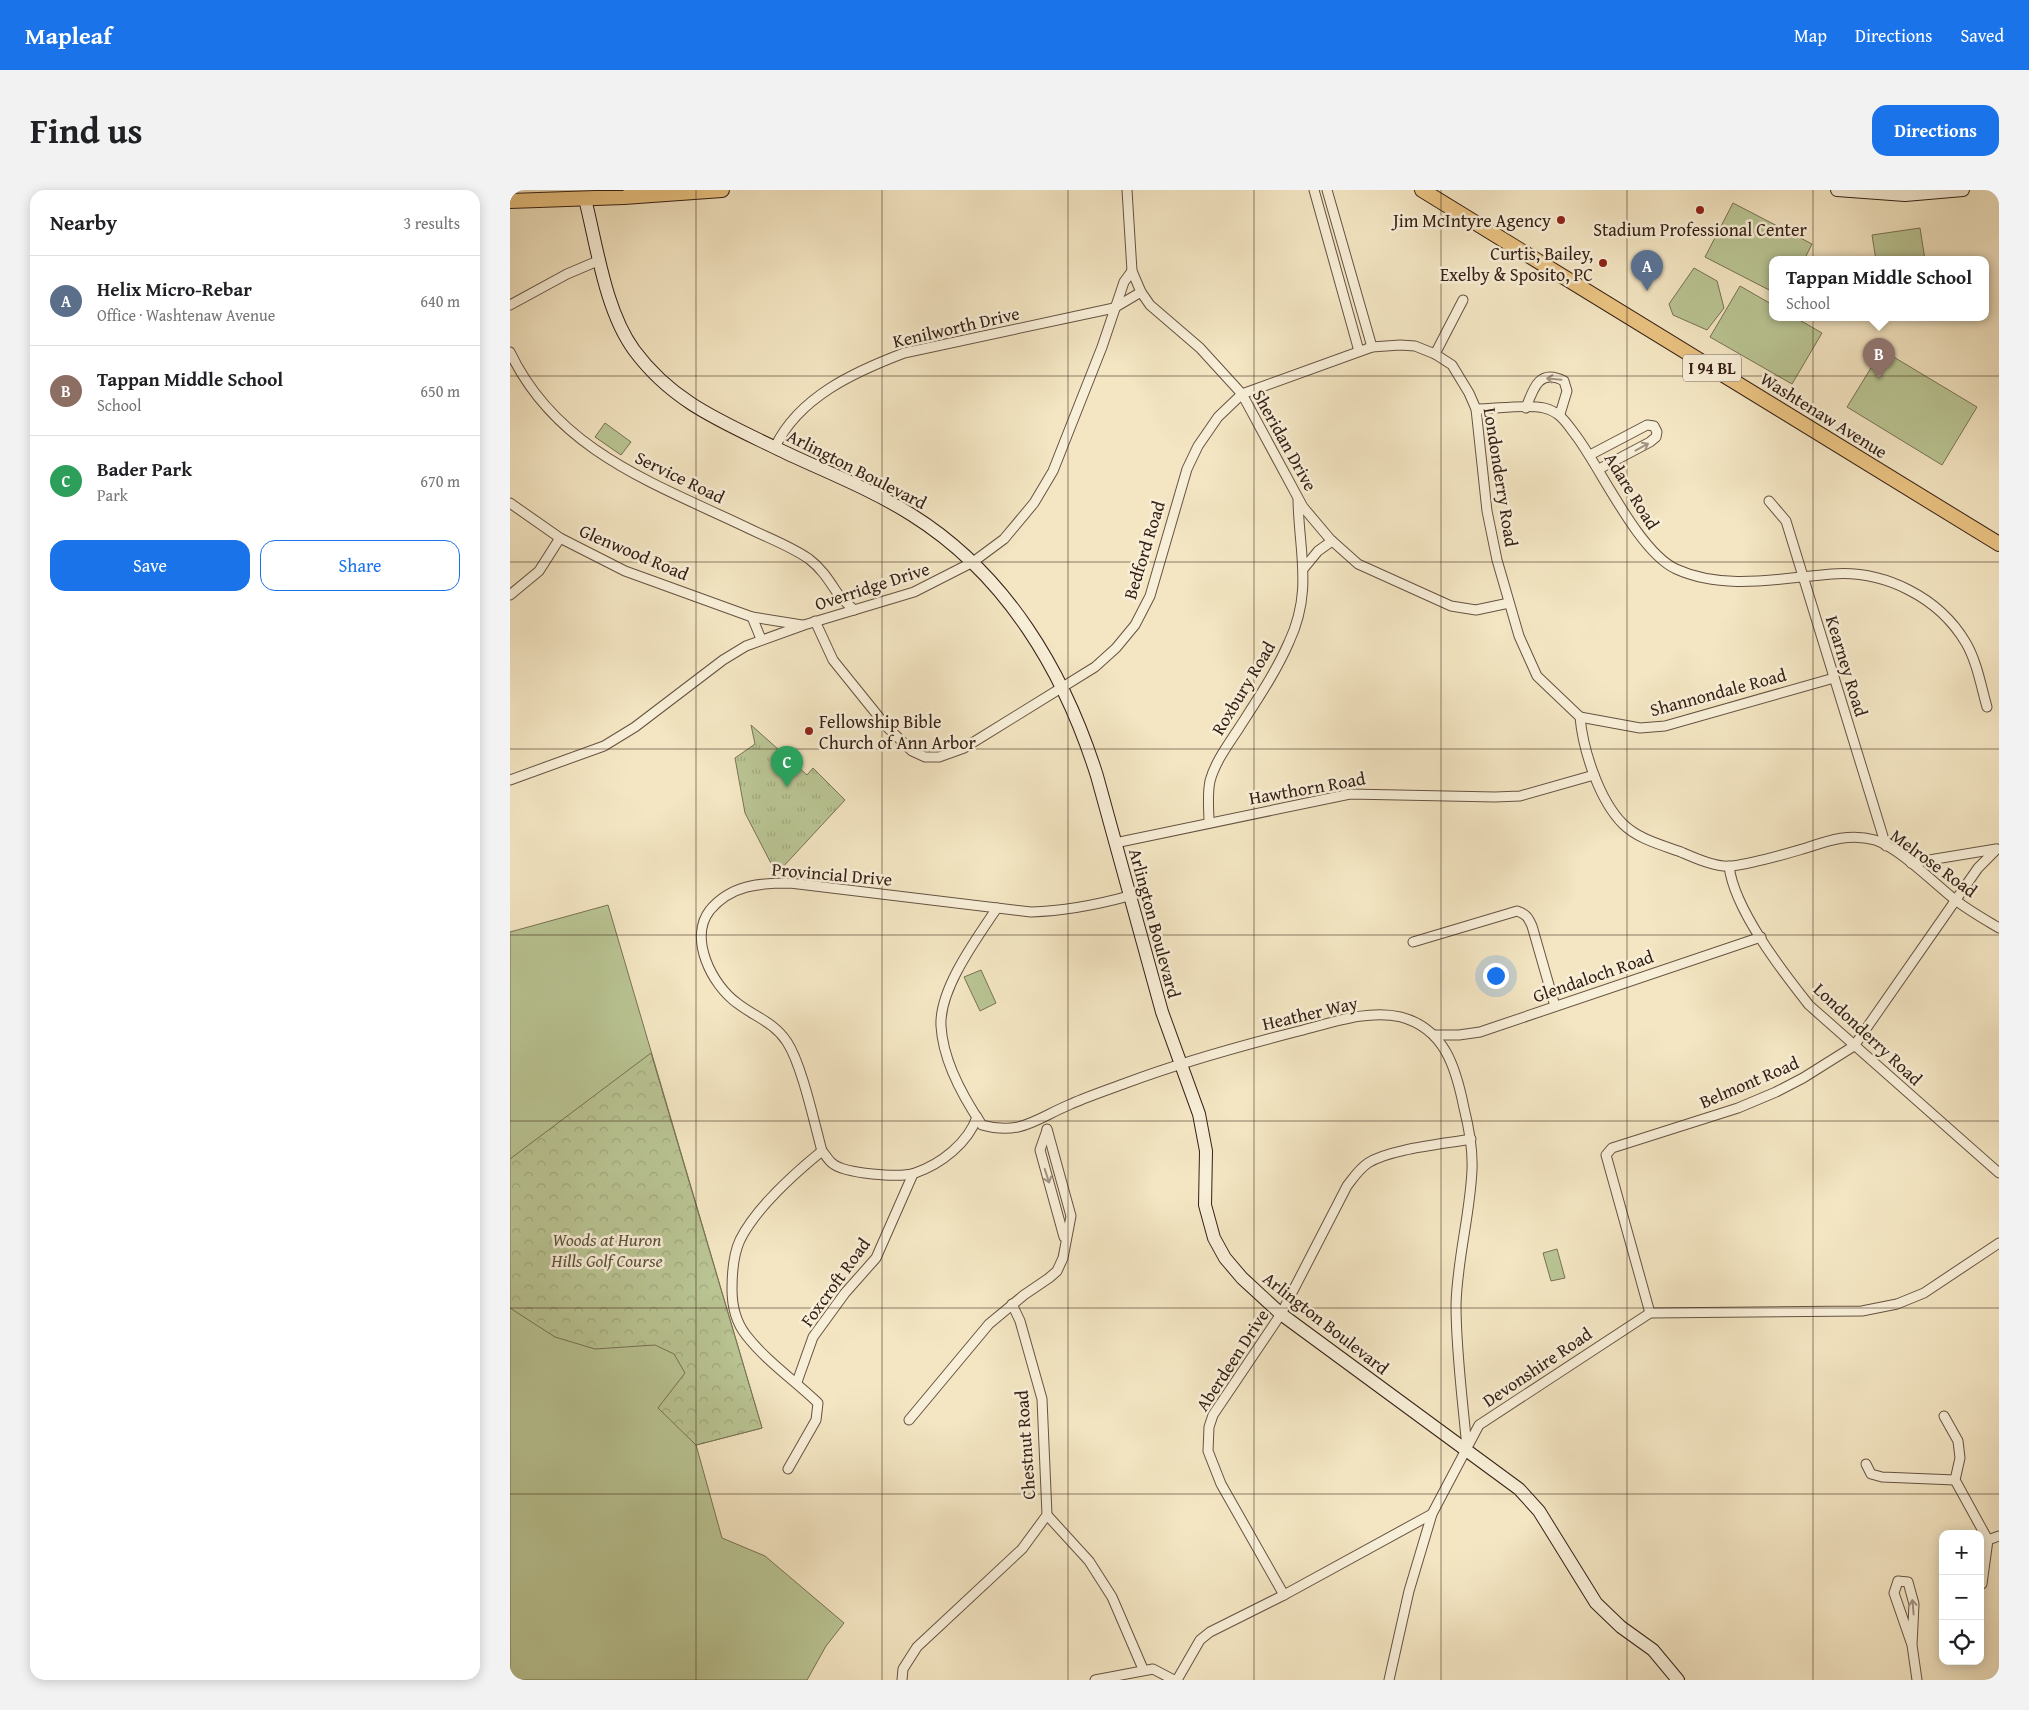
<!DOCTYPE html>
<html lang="en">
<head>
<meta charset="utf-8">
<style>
  body { margin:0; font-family:"Gentium Book Plus",serif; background:#f2f2f2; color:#202124 }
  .controls { position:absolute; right:15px; bottom:15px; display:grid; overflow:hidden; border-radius:10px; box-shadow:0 2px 12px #0003 }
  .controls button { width:45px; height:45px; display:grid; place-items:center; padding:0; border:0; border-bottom:1px solid #e0e0e0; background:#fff; color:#202124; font:25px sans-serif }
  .you { position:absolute; left:985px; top:785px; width:18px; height:18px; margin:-12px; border:4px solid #fff; border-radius:50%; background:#1a73e8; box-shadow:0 0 0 8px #1a73e833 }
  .badge { display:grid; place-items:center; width:32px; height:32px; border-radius:50%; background:#1a73e8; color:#fff; font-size:16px; font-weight:700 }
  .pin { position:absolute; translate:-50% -41px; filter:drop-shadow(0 1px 2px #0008) }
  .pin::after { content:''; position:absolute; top:26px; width:18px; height:15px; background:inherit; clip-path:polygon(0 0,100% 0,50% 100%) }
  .popup { position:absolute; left:1259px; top:66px; width:220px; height:65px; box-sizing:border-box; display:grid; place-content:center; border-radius:10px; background:#fff; filter:drop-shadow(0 1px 4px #0005); font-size:16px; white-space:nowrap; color:#757577 }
  .popup b { font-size:19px; color:#202124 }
  .popup::after { content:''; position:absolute; left:50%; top:100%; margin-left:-10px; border:10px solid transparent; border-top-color:#fff }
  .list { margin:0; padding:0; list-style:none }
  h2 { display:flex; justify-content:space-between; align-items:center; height:65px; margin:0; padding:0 20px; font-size:21px }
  h2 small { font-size:16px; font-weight:400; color:#757577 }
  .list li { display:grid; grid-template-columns:32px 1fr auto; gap:15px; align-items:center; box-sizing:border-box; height:90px; padding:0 20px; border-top:1px solid #e0e0e0 }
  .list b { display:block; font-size:19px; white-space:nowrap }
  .list p { margin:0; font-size:16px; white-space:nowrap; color:#757577 }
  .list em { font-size:16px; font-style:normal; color:#757577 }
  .actions { display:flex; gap:10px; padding:15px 20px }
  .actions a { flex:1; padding:11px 0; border:1px solid #1a73e8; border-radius:15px; text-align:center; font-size:18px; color:#1a73e8 }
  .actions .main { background:#1a73e8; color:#fff }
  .icon { flex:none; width:28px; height:28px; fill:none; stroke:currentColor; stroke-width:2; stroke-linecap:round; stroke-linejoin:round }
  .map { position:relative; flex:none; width:1489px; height:1490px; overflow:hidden; border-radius:15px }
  header { display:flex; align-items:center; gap:30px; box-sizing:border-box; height:70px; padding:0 25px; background:#1a73e8; color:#fff }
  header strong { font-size:24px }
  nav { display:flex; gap:28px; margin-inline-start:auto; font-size:18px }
  .intro { display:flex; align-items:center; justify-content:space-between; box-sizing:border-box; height:120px; padding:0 30px }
  h1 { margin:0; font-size:35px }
  .button { padding:12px 22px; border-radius:15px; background:#1a73e8; color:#fff; font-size:18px; font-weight:700 }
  main { display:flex; gap:30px; padding:0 30px }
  aside { flex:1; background:#fff; border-radius:15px; box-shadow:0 2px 12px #0003 }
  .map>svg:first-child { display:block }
</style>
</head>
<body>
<header>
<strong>Mapleaf</strong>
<nav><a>Map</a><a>Directions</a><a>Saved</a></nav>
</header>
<div class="intro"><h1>Find us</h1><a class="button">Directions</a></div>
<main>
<aside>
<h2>Nearby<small>3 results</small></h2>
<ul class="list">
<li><span class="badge" style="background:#5c6f8a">A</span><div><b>Helix Micro-Rebar</b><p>Office · Washtenaw Avenue</p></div><em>640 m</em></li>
<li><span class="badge" style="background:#8d6e63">B</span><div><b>Tappan Middle School</b><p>School</p></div><em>650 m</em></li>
<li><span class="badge" style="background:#2e9e5b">C</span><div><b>Bader Park</b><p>Park</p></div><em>670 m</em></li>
</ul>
<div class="actions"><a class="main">Save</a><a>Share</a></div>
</aside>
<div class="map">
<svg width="1489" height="1490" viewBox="0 0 1489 1490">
  <defs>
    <pattern id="forest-crowns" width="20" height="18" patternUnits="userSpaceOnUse" patternTransform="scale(1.25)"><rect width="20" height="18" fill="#bac594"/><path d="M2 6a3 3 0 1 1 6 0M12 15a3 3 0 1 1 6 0" fill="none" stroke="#a0a97f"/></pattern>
    <pattern id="park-tufts" width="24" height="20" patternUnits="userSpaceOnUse" patternTransform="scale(1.25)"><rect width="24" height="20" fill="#bac594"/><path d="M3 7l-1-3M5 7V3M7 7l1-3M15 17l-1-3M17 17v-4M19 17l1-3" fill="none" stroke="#a0a97f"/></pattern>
  </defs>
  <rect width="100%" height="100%" fill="#f4e6c3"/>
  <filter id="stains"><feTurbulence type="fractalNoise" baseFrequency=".004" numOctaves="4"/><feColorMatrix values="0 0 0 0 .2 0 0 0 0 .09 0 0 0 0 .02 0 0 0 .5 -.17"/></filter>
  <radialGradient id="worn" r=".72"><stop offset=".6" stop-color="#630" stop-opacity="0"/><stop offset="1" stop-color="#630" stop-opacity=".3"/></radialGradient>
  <!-- grass -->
  <g fill="#bac594" stroke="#787256">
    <polygon points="1223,13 1302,54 1294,70 1263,70 1263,102 1195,67"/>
    <polygon points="1410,38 1415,70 1366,70 1362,45"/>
    <polygon points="1184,78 1207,91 1214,118 1197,140 1163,125 1159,114"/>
    <polygon points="1230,96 1263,115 1263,128 1286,128 1312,143 1282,194 1200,147"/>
    <polygon points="1372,160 1467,217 1432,275 1337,217"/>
    <polygon points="95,233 121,252 111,265 85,247"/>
    <polygon points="98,715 252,1238 186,1255 212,1348 255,1366 334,1433 316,1456 297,1490 0,1490 0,742"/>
    <polygon points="471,780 486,813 470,821 454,787"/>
    <polygon points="1047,1059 1055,1088 1041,1091 1033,1063"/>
  </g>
  <!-- forest -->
  <polygon fill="url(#forest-crowns)" stroke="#787256" points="141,863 252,1238 186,1255 148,1218 175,1183 164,1164 145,1155 85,1159 45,1147 0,1118 0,969"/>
  <!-- park -->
  <polygon fill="url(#park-tufts)" stroke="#787256" points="241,535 297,585 303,578 335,610 271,679 273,683 266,683 235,623 225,568 245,554"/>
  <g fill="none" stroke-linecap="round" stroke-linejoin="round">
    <!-- street casing -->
    <g stroke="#665242" stroke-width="11">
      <g id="street">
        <polyline points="617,0 622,81 631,102 640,115 690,158 732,204 793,317 820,349 848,374 941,416 966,420 999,413"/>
        <polyline points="804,0 849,161"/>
        <polyline points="817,0 862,157"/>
        <polyline points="0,115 57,84 90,70"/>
        <path d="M0,162C48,263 149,295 242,340C261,349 282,357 299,369C311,378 318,389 326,401C330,408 338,414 344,420"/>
        <polyline points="925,164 953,110"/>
        <path d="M1016,218C1023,199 1029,178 1054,191L1057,201L1050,224"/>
        <path d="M966,219C986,219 1016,214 1034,218C1051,222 1057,234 1067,247C1092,281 1129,362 1166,379C1214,401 1271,388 1322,384C1374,380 1429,407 1456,453C1467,472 1471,496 1477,517"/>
        <path d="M265,257C289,207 344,182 394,163L604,118L631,102"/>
        <polyline points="1080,265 1137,235 1144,236 1147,242 1146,247 1140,252 1089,279"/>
        <polyline points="1259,311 1276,331 1376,656"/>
        <polyline points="0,313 50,348 115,381 242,427 292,435"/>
        <polyline points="794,378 808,361 822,351"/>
        <polyline points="0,405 29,381 50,348"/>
        <polyline points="242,427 251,449"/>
        <path d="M305,431L323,470L377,537L402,561L415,567H429L454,558L585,477L606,458L625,435L640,406L677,279L688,256L708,227L732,204L862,157L890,155L905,156L925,164L942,175L959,203L966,219L977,321L987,370L1009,446L1027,486L1070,527C1073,560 1089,610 1113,634C1128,649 1152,655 1171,662C1185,668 1207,678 1222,676C1246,673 1272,665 1296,658C1320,650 1340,643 1365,650C1388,657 1425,694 1444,709C1458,720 1474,729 1489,738"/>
        <polyline points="1070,527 1130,538 1155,536 1324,488"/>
        <polyline points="0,590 94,556 125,537 213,470 236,456 294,435 404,402 463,372 494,349 524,313 543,281 592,157 614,92 622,81"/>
        <path d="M699,633C699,619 697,605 700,591C705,572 718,555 729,538C747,510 766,482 779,452C803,401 789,362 788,310"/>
        <polyline points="605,653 840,604 985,607 1010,606 1084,585"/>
        <polyline points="1401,673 1486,659"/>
        <path d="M1219,676C1224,719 1272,781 1299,815L1489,983"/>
        <path d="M487,718C467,748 429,799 431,836C433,871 453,907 472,935C511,946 527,928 561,914C579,906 597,900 616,893C672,872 730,856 789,841C821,833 858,819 891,827C935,839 946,878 954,918C959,938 963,959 962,980C960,1025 947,1070 946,1115C946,1163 953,1212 957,1259"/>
        <path d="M903,752L1007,721C1016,724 1018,727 1022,736L1045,816"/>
        <polyline points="924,845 949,845 970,842 1251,747"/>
        <path d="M467,927C458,953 431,974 405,983C390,988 334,984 322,973C318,970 315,964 312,961C304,932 292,875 277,852C264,832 245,827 227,813C202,795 178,748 200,720C221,695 249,693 280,693L521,722C555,721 586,715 619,706"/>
        <polyline points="537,940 530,960 554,1047"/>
        <polyline points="1140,1123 1096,965 1102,958 1228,918 1266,902 1293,888 1344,856 1468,678 1487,659"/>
        <polyline points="287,1192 303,1147 335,1103 366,1068 403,984"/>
        <polyline points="1434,1226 1448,1251 1450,1268 1445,1290 1478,1350"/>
        <polyline points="399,1230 479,1134 514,1105 539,1088 547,1081 553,1068 561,1026 537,939"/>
        <polyline points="1356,1274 1361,1284 1372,1287 1445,1290"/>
        <path d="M278,1279L306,1230L308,1213C284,1190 256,1171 236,1145C225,1131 222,1116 222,1099C222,1083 223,1065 230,1050C246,1018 285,983 312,961"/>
        <polyline points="537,1325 579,1371 602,1407 633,1479"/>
        <polyline points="1478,1350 1489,1346"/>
        <polyline points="1472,1394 1478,1350"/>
        <path d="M774,1405L711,1294L698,1261L699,1237L703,1225L771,1124L837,996C844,987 849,979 858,973C879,959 934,954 961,949"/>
        <polyline points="1402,1455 1384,1403 1388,1391 1398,1392 1404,1414 1402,1455 1407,1490"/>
        <polyline points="392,1490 393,1479 407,1457 512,1359 537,1325 532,1209 510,1131 502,1114"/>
        <polyline points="585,1490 643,1479 664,1490"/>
        <polyline points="667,1490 690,1450 700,1442 774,1405 922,1324 969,1235 1140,1123 1352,1121 1387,1114 1414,1103 1489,1053"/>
        <polyline points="879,1490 899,1401 922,1324"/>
      </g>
    </g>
    <!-- secondary casing -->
    <g stroke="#362017" stroke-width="14">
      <g id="secondary">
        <polyline points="1327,0 1395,5 1453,0"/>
        <path d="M75,9C87,56 95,120 124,160C163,213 213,232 270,260C314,281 361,299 402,325C496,384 554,481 587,586L652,822L689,924L696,961L695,1015L704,1048L715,1068L732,1088L771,1124L1009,1299L1029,1321L1086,1413L1111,1437L1143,1460L1168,1490"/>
      </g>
    </g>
    <!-- primary casing -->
    <g stroke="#362017" stroke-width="16">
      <g id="primary">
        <polyline points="912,0 1489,354"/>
        <polyline points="0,11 114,7 212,0"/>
      </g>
    </g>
    <!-- street -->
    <use href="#street" stroke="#f8efd8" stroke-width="9"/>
    <!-- secondary -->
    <use href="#secondary" stroke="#f8efd8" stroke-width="12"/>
    <!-- primary -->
    <use href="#primary" stroke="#eac382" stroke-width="14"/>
  </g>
  <!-- one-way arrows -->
  <defs><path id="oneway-shaft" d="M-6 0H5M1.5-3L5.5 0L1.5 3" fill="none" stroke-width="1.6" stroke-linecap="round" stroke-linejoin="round" transform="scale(1.25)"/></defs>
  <g stroke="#a19281">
    <use href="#oneway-shaft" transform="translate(1044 189) rotate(-175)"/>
    <use href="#oneway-shaft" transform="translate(1132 257) rotate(-29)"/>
    <use href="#oneway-shaft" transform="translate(537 986) rotate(72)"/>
    <use href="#oneway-shaft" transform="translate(1403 1417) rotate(-95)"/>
  </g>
  <!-- grid -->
  <path fill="none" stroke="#362017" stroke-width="1" stroke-opacity="0.55" d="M186,0V1490M372,0V1490M558,0V1490M744,0V1490M931,0V1490M1117,0V1490M1303,0V1490M0,186H1489M0,372H1489M0,559H1489M0,745H1489M0,931H1489M0,1118H1489M0,1304H1489"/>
  <!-- markers -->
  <g fill="#8f2418" stroke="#f8efd8" stroke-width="2">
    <circle cx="1190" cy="20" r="5"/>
    <circle cx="1051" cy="30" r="5"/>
    <circle cx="1093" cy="73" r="5"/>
    <circle cx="299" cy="541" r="5"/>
  </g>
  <g text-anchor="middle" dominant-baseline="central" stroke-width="5" stroke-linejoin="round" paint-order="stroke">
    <!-- shield labels -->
    <rect fill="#f8efd8" stroke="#705e51" stroke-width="1" x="1173" y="164.5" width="58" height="27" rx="4"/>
    <g font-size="16" font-weight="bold" fill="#362017">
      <text x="1202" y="178">I 94 BL</text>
    </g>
    <!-- poi labels -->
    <g font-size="18" fill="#362017" stroke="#f8efd8" text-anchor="end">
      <text x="1041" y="30">Jim McIntyre Agency</text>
      <text x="1190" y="39" text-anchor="middle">Stadium Professional Center</text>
      <text x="1083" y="63">Curtis, Bailey,<tspan x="1083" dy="21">Exelby &amp; Sposito, PC</tspan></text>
      <text x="309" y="531" text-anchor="start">Fellowship Bible<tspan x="309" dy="21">Church of Ann Arbor</tspan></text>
    </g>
    <!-- street labels -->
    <g font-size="18" fill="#362017" stroke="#f8efd8">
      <text transform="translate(446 137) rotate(-13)">Kenilworth Drive</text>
      <text transform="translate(1314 225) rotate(32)">Washtenaw Avenue</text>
      <text transform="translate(775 250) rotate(61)">Sheridan Drive</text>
      <text transform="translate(347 279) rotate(27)">Arlington Boulevard</text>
      <text transform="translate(170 287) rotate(26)">Service Road</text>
      <text transform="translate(991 287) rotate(81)">Londonderry Road</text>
      <text transform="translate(1122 301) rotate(58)">Adare Road</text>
      <text transform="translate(634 360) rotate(-73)">Bedford Road</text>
      <text transform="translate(124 362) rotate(23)">Glenwood Road</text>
      <text transform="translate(362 396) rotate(-18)">Overridge Drive</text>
      <text transform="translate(1337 476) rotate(73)">Kearney Road</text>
      <text transform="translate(733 498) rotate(-59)">Roxbury Road</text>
      <text transform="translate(1208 502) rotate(-15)">Shannondale Road</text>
      <text transform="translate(797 598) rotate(-10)">Hawthorn Road</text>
      <text transform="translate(1424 673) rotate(36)">Melrose Road</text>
      <text transform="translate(322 684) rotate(5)">Provincial Drive</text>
      <text transform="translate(645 733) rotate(75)">Arlington Boulevard</text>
      <text transform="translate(1083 786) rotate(-19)">Glendaloch Road</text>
      <text transform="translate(800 823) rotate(-13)">Heather Way</text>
      <text transform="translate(1358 844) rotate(43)">Londonderry Road</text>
      <text transform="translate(1239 892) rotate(-23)">Belmont Road</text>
      <text transform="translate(325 1092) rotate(-54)">Foxcroft Road</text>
      <text transform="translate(816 1133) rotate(38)">Arlington Boulevard</text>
      <text transform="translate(722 1170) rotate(-57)">Aberdeen Drive</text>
      <text transform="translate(1027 1177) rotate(-34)">Devonshire Road</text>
      <text transform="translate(515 1255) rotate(-94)">Chestnut Road</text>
    </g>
    <!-- park labels -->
    <g font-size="18" font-style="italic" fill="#5e523c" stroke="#f8efd8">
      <text x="97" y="1049">Woods at Huron<tspan x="97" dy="21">Hills Golf Course</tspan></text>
    </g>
  </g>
  <rect width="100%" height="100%" filter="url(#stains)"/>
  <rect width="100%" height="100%" fill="url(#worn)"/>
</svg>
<div class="controls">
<button>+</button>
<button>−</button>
<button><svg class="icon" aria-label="locate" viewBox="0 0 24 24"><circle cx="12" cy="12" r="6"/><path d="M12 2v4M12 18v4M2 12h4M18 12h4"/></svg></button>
</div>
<div class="you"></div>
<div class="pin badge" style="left:1137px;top:101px;background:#5c6f8a">A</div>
<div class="pin badge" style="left:1369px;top:189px;background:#8d6e63">B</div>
<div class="popup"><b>Tappan Middle School</b>School</div>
<div class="pin badge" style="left:277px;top:597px;background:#2e9e5b">C</div>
</div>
</main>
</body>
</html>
